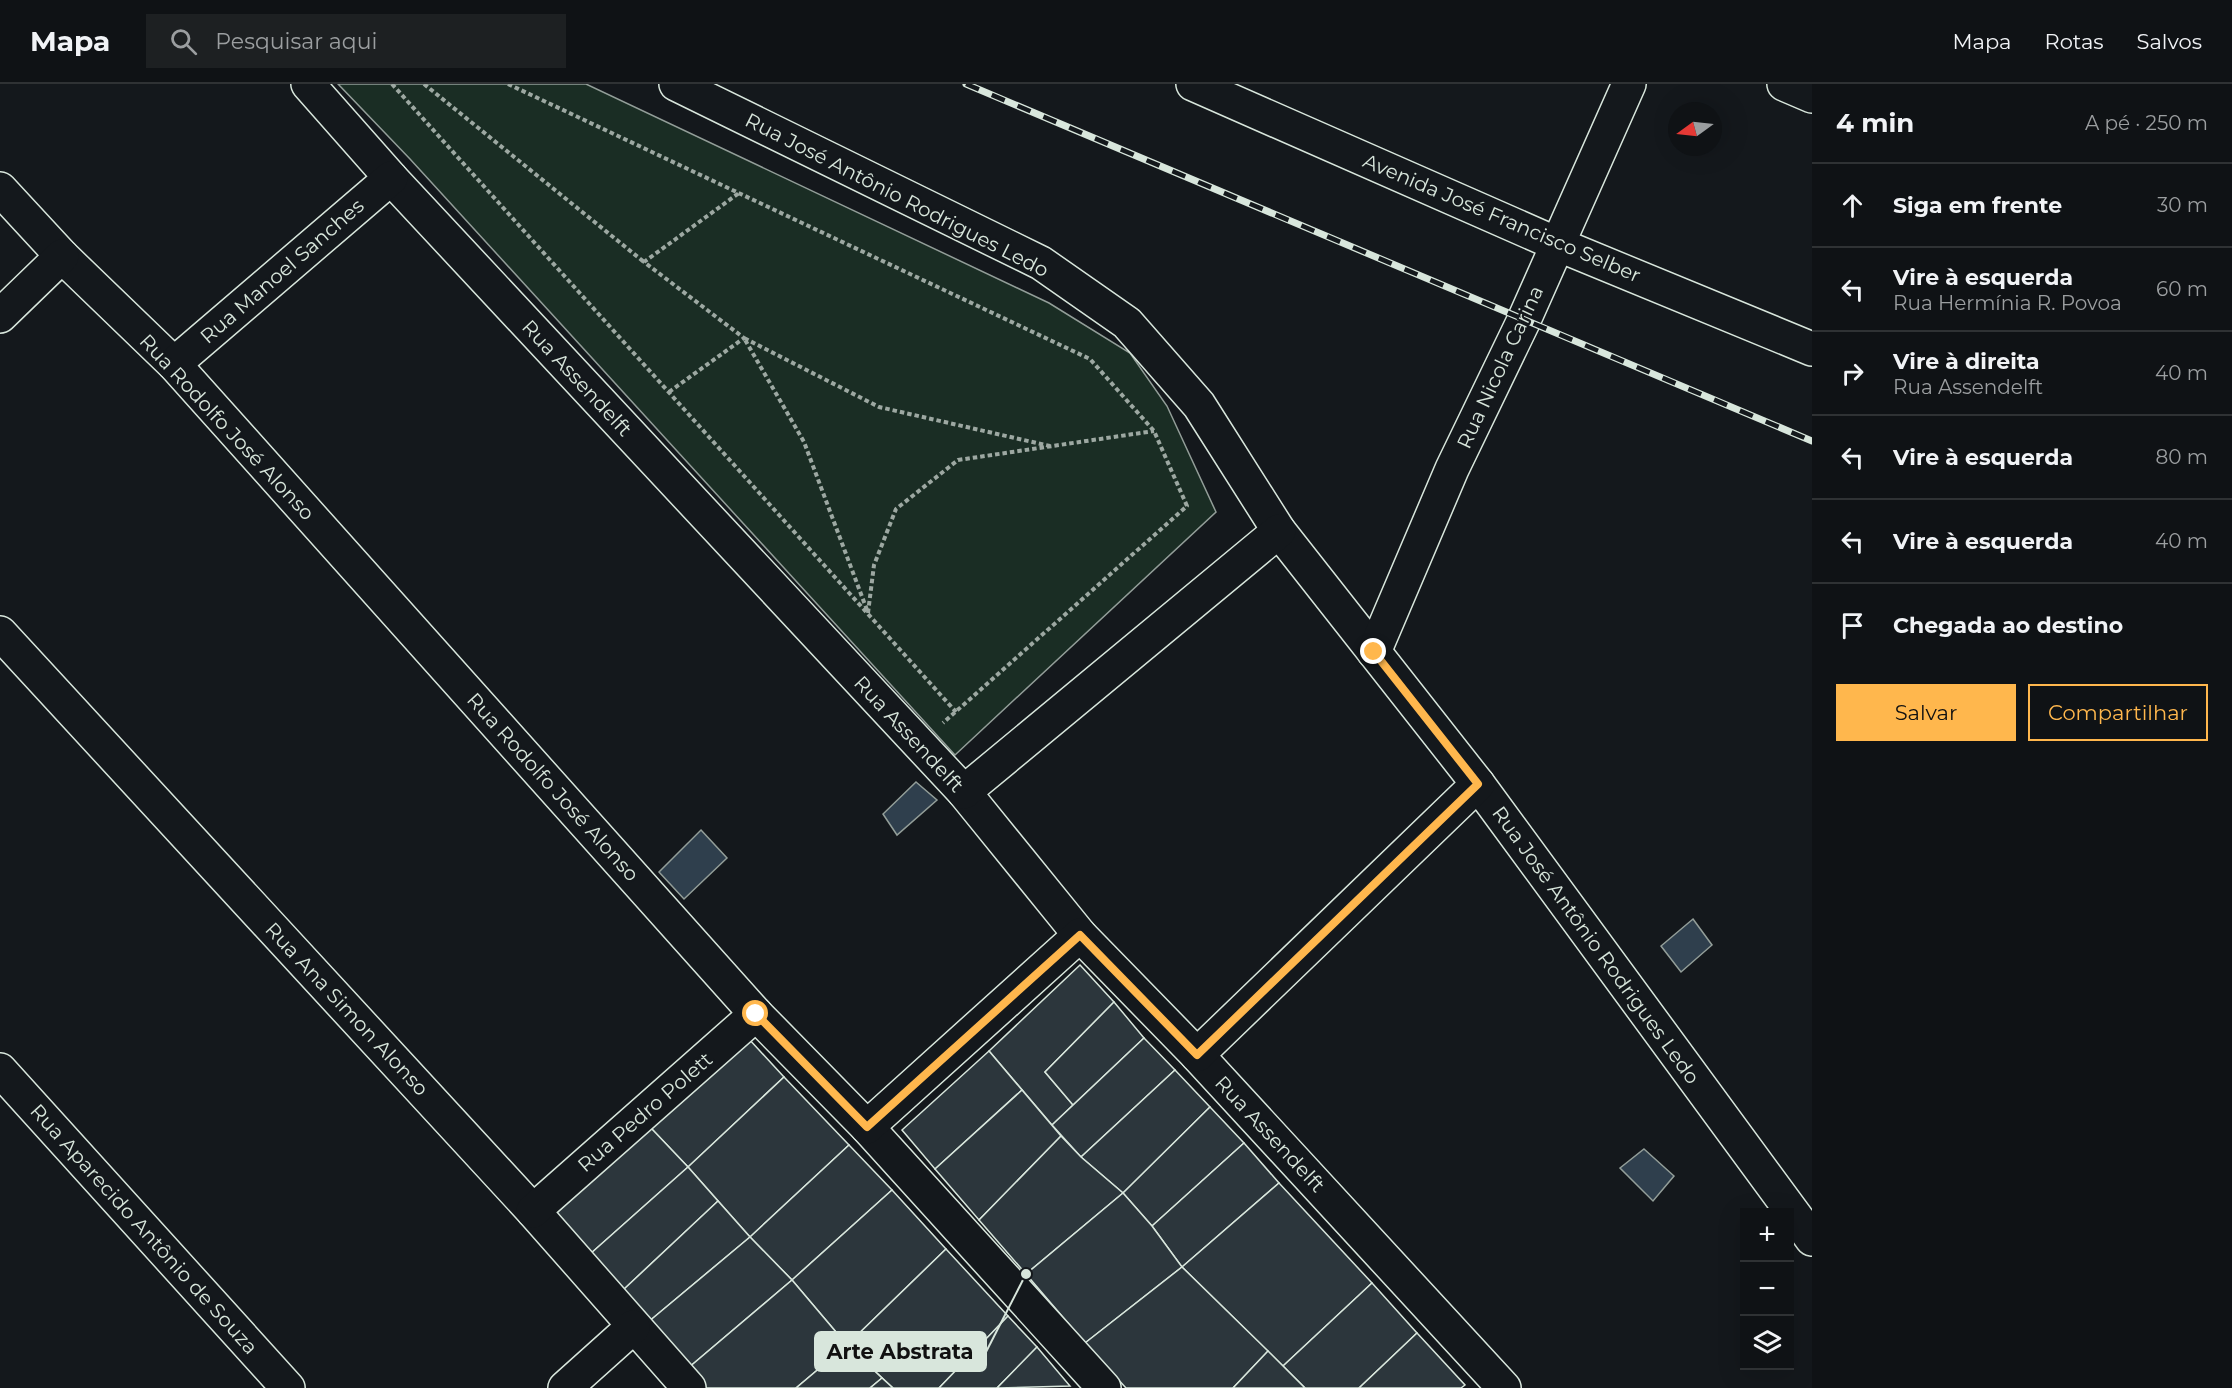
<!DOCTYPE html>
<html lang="pt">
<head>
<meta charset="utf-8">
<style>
  body { margin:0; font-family:Montserrat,sans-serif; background:#1d2022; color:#f1f3f6 }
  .controls { position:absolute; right:18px; bottom:18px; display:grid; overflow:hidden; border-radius:0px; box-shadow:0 6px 24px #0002 }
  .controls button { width:54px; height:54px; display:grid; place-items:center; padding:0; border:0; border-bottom:2px solid #2f3234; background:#0f1215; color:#f1f3f6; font:30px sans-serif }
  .compass { position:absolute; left:1668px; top:18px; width:54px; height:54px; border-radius:50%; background:#0f1215; box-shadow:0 6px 24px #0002; rotate:255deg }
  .stop { position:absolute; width:18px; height:18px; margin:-14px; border:4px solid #ffb74d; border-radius:50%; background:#fff }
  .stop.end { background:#ffb74d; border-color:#fff; box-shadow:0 2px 6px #0008 }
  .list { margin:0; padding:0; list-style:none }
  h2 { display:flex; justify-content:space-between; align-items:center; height:78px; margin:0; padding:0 24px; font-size:26px }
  h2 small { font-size:20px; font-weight:400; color:#9b9ea0 }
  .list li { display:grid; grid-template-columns:39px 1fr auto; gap:18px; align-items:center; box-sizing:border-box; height:84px; padding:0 24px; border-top:2px solid #2f3234 }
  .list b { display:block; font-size:22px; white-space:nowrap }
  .list p { margin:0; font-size:20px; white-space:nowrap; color:#9b9ea0 }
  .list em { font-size:20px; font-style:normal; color:#9b9ea0 }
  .actions { display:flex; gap:12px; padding:18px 24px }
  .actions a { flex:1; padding:14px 0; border:2px solid #ffb74d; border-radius:0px; text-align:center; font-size:21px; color:#ffb74d }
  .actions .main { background:#ffb74d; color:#111 }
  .icon { flex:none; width:33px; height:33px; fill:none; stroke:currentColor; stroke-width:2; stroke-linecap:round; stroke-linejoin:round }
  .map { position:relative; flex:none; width:1812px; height:1304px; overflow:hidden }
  header { display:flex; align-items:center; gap:36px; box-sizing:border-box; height:84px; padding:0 30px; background:#0f1215; border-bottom:2px solid #2f3234 }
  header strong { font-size:28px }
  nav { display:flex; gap:33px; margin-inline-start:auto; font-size:21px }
  .search { width:420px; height:54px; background:#1d2022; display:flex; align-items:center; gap:15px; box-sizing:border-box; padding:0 21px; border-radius:0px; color:#9b9ea0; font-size:22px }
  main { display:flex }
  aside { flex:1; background:#0f1215 }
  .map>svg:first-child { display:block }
</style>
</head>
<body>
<header>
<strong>Mapa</strong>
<div class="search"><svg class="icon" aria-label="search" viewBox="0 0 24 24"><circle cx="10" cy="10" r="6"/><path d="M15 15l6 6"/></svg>Pesquisar aqui</div>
<nav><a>Mapa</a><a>Rotas</a><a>Salvos</a></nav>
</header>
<main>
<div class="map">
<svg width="1812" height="1304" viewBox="0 0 1812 1304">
  <rect width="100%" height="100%" fill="#14181c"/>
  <!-- green -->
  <polygon fill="#1a2d24" stroke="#939e99" stroke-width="1.5" points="338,0 586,0 1049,219 1130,269 1167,322 1216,428 955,671 410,75"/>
  <!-- water -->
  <g fill="#2f3f4d" stroke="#939e99" stroke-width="1.5">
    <polygon points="916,698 937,716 897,751 883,730"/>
    <polygon points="701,746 727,774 684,815 659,788"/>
    <polygon points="1693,835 1712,861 1681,888 1661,862"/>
    <polygon points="1644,1065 1674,1092 1653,1117 1620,1084"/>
  </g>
  <!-- building -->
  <g fill="#2c363c" stroke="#d8e6dc" stroke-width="1.5">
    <polygon points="1080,881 1114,918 1045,988 1073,1021 1052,1041 989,967"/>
    <polygon points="1114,918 1144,954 1073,1021 1045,988"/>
    <polygon points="748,954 784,993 688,1083 650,1043"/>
    <polygon points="1144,954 1175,986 1081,1073 1052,1041"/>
    <polygon points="989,967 1022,1006 935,1085 902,1046"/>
    <polygon points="1175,986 1210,1023 1123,1109 1081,1073"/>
    <polygon points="784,993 849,1061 750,1153 688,1083"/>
    <polygon points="1022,1006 1061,1052 979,1136 935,1085"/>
    <polygon points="1210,1023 1244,1059 1152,1142 1123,1109"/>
    <polygon points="650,1043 688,1083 589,1171 552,1133"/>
    <polygon points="1061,1052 1081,1073 1123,1109 1026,1190 979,1136"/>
    <polygon points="1244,1059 1279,1099 1182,1183 1152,1142"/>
    <polygon points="849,1061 892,1106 792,1196 750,1153"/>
    <polygon points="688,1083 718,1117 622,1207 589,1171"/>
    <polygon points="1279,1099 1372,1199 1283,1282 1182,1183"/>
    <polygon points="892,1106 946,1165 847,1261 792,1196"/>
    <polygon points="1123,1109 1152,1142 1182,1183 1085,1259 1026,1190"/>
    <polygon points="718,1117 750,1153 647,1239 622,1207"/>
    <polygon points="750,1153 792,1196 687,1285 647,1239"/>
    <polygon points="946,1165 1008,1232 939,1304 893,1304 847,1261"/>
    <polygon points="1182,1183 1268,1267 1233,1304 1126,1304 1085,1259"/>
    <polygon points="792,1196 847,1261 796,1304 706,1304 687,1285"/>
    <polygon points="1372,1199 1417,1249 1359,1304 1305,1304 1283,1282"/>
    <polygon points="1008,1232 1037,1263 997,1304 939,1304"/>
    <polygon points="1417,1249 1465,1301 1461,1304 1359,1304"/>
    <polygon points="847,1261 882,1294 870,1304 796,1304"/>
    <polygon points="1037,1263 1070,1302 997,1304"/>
    <polygon points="1268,1267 1305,1304 1233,1304"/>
    <polygon points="882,1294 893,1304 870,1304"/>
  </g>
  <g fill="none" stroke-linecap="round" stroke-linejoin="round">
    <!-- minor casing -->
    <g stroke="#d8e6dc" stroke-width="36">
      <g id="minor">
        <polyline points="308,0 391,94 964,708 1080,851 1197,971 1504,1304"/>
        <polyline points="676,0 1041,179 1127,239 1199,321 1279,447 1478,700 1812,1155"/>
        <polyline points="1193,0 1557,160 1812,265"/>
        <polyline points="1784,0 1812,12"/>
        <polyline points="0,105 62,172 174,280 756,930 867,1043 1104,1304"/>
        <polyline points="0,232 62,172"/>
        <polyline points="174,280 391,94"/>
        <polyline points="0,549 533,1127 689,1304"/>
        <polyline points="1374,568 1452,385 1524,236 1629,0"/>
        <polyline points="964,708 1279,447"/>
        <polyline points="1197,971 1478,700"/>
        <polyline points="0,986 288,1304"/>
        <polyline points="867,1043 1080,851"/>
        <polyline points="533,1127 756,930"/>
        <polyline points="565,1304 633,1243"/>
      </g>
    </g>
    <!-- path -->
    <g stroke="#9da8a2" stroke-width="4" stroke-dasharray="4.5 3" stroke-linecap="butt">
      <polyline points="392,0 956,628"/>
      <polyline points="424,0 644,178"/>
      <polyline points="508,0 1090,275 1154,347 1187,422 943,639"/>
      <polyline points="669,308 744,254 644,178 739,109"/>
      <polyline points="867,526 804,358 744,254 879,323 1050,362"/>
      <polyline points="868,529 874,481 896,425 958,376 1154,347"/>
    </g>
    <!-- minor -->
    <use href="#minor" stroke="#14181c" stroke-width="33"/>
    <!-- rail casing -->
    <g stroke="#d8e6dc" stroke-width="7">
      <polyline id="rail" points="966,0 1812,357"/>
    </g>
    <!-- rail -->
    <use href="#rail" stroke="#14181c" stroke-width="4.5" stroke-dasharray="14" stroke-linecap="butt"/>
  </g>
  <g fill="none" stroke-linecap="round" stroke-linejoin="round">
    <!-- route -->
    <polyline stroke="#ffb74d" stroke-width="8" points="756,930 867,1043 1080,851 1197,971 1478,700 1374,568"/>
  </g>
  <g text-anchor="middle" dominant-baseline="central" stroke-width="4.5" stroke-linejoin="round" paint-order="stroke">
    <!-- street labels -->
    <g font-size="20" fill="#d8e6dc" stroke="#14181c">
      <text transform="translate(897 111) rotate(27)">Rua José Antônio Rodrigues Ledo</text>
      <text transform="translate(1502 134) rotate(23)">Avenida José Francisco Selber</text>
      <text transform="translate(282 187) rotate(-41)">Rua Manoel Sanches</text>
      <text transform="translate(1500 283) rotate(-65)">Rua Nicola Carina</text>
      <text transform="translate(577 294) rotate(47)">Rua Assendelft</text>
      <text transform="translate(227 343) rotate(47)">Rua Rodolfo José Alonso</text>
      <text transform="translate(909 650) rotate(47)">Rua Assendelft</text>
      <text transform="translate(553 703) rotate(48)">Rua Rodolfo José Alonso</text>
      <text transform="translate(1596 861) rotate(54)">Rua José Antônio Rodrigues Ledo</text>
      <text transform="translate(347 925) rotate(47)">Rua Ana Simon Alonso</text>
      <text transform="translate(645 1028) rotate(-41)">Rua Pedro Polett</text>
      <text transform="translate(1270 1050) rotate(47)">Rua Assendelft</text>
      <text transform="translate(144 1145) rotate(48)">Rua Aparecido Antônio de Souza</text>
    </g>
  </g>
  <!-- callouts -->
  <path fill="none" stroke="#d8e6dc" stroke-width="2" d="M1026 1190L986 1268"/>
  <circle fill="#d8e6dc" stroke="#14181c" stroke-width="2" cx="1026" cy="1190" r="6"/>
  <rect fill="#d8e6dc" stroke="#d8e6dc" stroke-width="2" x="815" y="1248" width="171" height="39" rx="6"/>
  <g font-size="21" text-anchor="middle" font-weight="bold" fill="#111">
    <text x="900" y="1275">Arte Abstrata</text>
  </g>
</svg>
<div class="controls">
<button>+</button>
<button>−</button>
<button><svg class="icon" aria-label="layers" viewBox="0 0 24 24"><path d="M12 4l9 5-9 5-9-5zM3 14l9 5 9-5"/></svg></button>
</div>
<svg class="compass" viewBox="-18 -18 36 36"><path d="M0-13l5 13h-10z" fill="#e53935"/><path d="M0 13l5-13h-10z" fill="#9b9ea0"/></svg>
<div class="stop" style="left:756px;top:930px"></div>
<div class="stop end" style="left:1374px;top:568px"></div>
</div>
<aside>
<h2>4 min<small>A pé · 250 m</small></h2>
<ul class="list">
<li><svg class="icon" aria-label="ahead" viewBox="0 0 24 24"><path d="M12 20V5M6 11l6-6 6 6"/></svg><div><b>Siga em frente</b></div><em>30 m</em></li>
<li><svg class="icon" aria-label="left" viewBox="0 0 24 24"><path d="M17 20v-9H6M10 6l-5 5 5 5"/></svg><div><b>Vire à esquerda</b><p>Rua Hermínia R. Povoa</p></div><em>60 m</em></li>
<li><svg class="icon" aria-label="right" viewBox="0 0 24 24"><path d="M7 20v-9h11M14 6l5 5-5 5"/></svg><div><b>Vire à direita</b><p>Rua Assendelft</p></div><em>40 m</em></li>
<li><svg class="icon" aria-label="left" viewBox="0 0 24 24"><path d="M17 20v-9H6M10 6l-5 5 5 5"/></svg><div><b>Vire à esquerda</b></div><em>80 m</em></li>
<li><svg class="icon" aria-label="left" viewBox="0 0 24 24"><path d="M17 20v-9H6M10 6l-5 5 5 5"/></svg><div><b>Vire à esquerda</b></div><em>40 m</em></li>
<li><svg class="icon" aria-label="arrive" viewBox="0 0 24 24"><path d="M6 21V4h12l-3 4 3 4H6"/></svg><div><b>Chegada ao destino</b></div></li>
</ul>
<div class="actions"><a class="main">Salvar</a><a>Compartilhar</a></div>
</aside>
</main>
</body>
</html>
